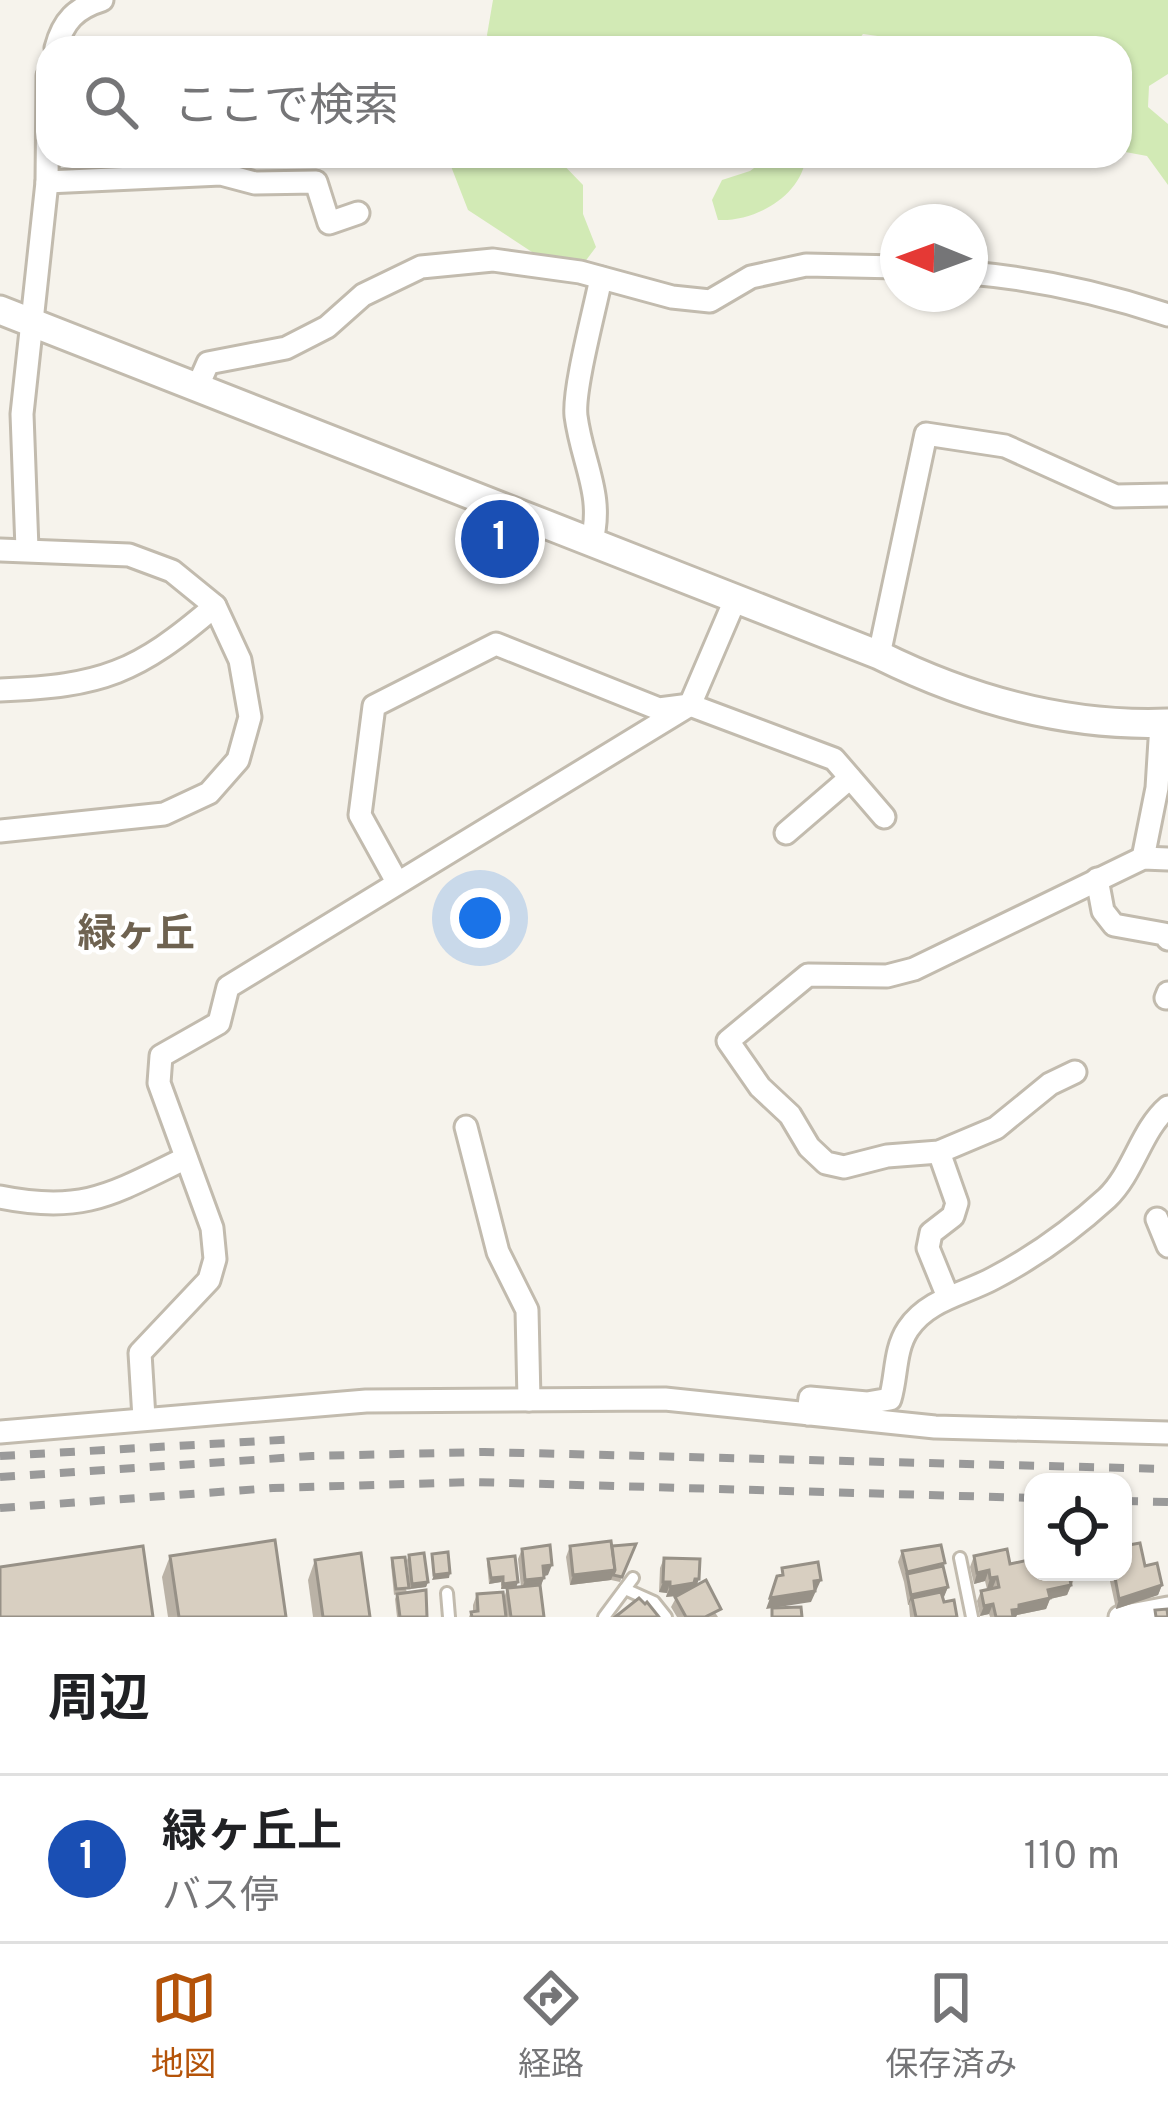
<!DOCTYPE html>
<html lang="ja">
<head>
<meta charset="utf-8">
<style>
  body { margin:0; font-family:Overpass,"Noto Sans JP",sans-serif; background:#f2f2f2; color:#202124 }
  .controls { position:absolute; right:36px; bottom:36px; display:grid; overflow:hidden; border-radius:24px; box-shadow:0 3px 9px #0004 }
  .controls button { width:108px; height:108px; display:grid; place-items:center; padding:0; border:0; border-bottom:3px solid #e0e0e0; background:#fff; color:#202124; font:60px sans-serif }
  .compass { position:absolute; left:880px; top:204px; width:108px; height:108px; border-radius:50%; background:#fff; box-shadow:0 3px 9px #0004; rotate:271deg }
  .you { position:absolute; left:480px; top:918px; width:42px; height:42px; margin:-30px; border:9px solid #fff; border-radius:50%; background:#1a73e8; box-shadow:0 0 0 18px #1a73e833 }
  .badge { display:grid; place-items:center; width:78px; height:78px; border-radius:50%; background:#b45309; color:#fff; font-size:39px; font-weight:700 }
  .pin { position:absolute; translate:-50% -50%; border:6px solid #fff; box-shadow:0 3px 12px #0006 }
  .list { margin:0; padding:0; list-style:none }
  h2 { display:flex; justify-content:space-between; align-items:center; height:156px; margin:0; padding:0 48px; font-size:51px }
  h2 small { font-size:39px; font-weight:400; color:#757577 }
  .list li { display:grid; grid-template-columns:78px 1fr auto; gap:36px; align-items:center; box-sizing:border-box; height:168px; padding:0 48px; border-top:3px solid #e0e0e0 }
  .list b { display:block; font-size:45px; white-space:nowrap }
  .list p { margin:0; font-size:39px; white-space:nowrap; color:#757577 }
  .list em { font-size:39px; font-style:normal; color:#757577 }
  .icon { flex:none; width:66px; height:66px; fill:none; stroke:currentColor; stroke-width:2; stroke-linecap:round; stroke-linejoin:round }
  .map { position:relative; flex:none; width:1168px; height:1617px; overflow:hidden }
  .search { position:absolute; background:#fff; box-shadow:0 3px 9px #0004; left:36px; right:36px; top:36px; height:132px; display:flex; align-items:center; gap:30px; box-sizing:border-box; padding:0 42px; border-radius:36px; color:#757577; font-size:45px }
  .sheet { height:324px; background:#fff }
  nav { display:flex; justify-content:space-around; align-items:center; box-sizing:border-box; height:168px; border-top:3px solid #e0e0e0; background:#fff; font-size:33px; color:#757577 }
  nav a { display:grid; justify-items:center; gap:6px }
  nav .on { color:#b45309 }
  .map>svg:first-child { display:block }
</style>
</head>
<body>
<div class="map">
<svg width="1168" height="1617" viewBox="0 0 1168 1617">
  <rect width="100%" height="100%" fill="#f6f3ec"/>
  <!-- green -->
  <g fill="#d2eab5">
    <polygon points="493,0 1168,0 1168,74 1149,86 1148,107 1168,124 1168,185 1147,156 1120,151 1120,48 895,48 885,37 863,34 852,48 492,48 487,35"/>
    <polygon points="447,156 555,156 583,185 583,214 596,247 584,263 535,254 468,210"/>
    <path d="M770,156H806C802,196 755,222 718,220L712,200L722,180L750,171Z"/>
  </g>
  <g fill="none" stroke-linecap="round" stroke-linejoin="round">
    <!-- service casing -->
    <g stroke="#c2bbae" stroke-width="16">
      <g id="service">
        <polyline points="960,1558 972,1617"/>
        <polyline points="625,1589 654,1602 666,1617"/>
        <polyline points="447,1593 449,1617"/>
        <polyline points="604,1617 633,1578"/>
      </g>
    </g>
    <!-- minor casing -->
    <g stroke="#c2bbae" stroke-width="27">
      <g id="minor">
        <path d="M56,48C63,21 76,8 102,0"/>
        <polyline points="47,182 221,174 255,183 316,182 329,223 358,213"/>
        <path d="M970,273C1039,279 1102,293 1168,315"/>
        <polyline points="197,388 208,363 286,348 327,327 363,295 421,267 493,260 580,272 672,297 710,301 751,277 806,265 898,267"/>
        <path d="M591,544C605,496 582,463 576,416C573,389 595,309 601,278"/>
        <polyline points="27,549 22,414 47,182 48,76"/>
        <polyline points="0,550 129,555 172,571 215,606 240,660 250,717 238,760 209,793 164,814 0,831"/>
        <polyline points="879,655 926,434 1005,446 1116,496 1167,495"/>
        <path d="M0,690C102,686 137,673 215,606"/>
        <polyline points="786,833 850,778"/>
        <polyline points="1143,858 1157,788 1161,724"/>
        <polyline points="1097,879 1103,911 1114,925 1164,934 1168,939"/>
        <polyline points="397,882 360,815 374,706 496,644 659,709 690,705 834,759 884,817"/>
        <polyline points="1166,998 1168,993"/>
        <polyline points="1075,1072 1050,1084 996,1128 939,1152 887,1156 844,1167 826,1163 809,1147 790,1115 760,1087 728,1041 808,975 887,976 914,969 1143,858 1168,859"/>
        <polyline points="466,1127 498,1252 527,1310 529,1400"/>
        <polyline points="939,1152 957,1203 953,1216 931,1233 928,1248 948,1297"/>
        <path d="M0,1197C83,1214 112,1194 186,1158"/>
        <polyline points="1157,1219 1168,1246"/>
        <path d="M808,1414L810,1398L867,1403L890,1399C897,1376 894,1350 908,1329C928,1299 965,1294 994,1278C1036,1256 1072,1230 1107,1198C1134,1172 1141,1130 1168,1107"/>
        <polyline points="144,1418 140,1353 209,1280 215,1259 212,1228 159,1083 161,1056 219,1023 228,987 690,705 735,600"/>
        <polyline points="0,1432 366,1401 665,1399 935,1427 1168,1433"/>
        <polyline points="1120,1617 1168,1608"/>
      </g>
    </g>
    <!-- tertiary casing -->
    <g stroke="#c2bbae" stroke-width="33">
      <path id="tertiary" d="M0,310L879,655C970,700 1066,727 1168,723"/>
    </g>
    <!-- service -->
    <use href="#service" stroke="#fff" stroke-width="10"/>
    <!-- minor -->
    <use href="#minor" stroke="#fff" stroke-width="21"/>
    <!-- tertiary -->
    <use href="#tertiary" stroke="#fff" stroke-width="27"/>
    <!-- rail -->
    <g stroke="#9a9a9a" stroke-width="8" stroke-dasharray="15 15" stroke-linecap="butt">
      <polyline points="0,1456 298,1439"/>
      <polyline points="0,1477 312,1456 484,1452 1168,1469"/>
      <polyline points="1123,1501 1168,1502"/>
      <polyline points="0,1508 273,1488 474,1482 1033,1498"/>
    </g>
  </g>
  <!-- wall -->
  <g fill="#bab2a6">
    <polygon points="636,1544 620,1582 611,1580 570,1585 566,1557 570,1546"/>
    <polygon points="522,1549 548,1575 544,1576 540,1588 544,1617 469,1617 471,1612 473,1612 473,1605 477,1594 504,1598 507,1589 501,1589 501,1582 489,1584 487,1564 488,1559 516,1587 521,1587 518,1559"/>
    <polygon points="902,1551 943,1567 948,1587 943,1598 944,1602 957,1617 910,1617 909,1605 908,1605 904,1582 898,1562"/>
    <polygon points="409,1555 428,1582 426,1587 410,1589 407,1560"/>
    <polygon points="170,1556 286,1617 168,1617 162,1577"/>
    <polygon points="974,1556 1010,1564 1077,1573 1067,1595 1050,1599 1046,1609 1017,1615 1016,1617 990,1617 989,1614 980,1616 977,1601 981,1591 987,1589 985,1581 974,1584 970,1567"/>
    <polygon points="392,1558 407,1592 427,1617 397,1617 395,1599 397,1594 394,1595 391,1564"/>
    <polygon points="664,1558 697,1585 718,1617 677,1617 671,1607 677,1596 666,1597 667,1593 659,1592 660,1568"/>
    <polygon points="315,1560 370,1617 313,1617 308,1580"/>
    <polygon points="1145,1566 1162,1585 1158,1595 1116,1609 1108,1572 1123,1572"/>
  </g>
  <!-- shaded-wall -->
  <g fill="#979187">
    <polygon points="552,1565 548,1575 539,1577 543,1566"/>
    <polygon points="615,1570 611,1580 570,1585 573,1575"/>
    <polygon points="989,1570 985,1581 974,1584 977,1573"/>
    <polygon points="450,1573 449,1578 432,1580 434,1575"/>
    <polygon points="503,1577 501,1582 489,1584 491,1578"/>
    <polygon points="997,1577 993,1587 987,1589 990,1578"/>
    <polygon points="544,1578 540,1588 521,1591 525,1580"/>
    <polygon points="695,1579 699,1579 695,1590 691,1594 666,1597 670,1587"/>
    <polygon points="821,1580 811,1602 766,1609 770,1598"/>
    <polygon points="428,1582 426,1587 410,1589 412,1584"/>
    <polygon points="518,1582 516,1588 501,1589 503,1584"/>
    <polygon points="663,1582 670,1582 667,1593 659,1592"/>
    <polygon points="1071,1585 1067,1595 1050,1599 1046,1609 1017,1615 1016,1617 1009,1617 1012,1610 1019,1605 1048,1590"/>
    <polygon points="1162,1585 1158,1595 1116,1609 1119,1599"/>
    <polygon points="948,1587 944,1597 913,1604 912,1598 908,1605 911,1595"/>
    <polygon points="993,1604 989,1614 980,1616 984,1606"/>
  </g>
  <!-- building -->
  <g fill="#d8cfc1" stroke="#979187" stroke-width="3">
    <polygon points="275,1540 286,1617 179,1617 170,1556"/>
    <polygon points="611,1541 615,1570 573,1575 570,1546"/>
    <polygon points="1140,1543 1145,1566 1157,1563 1162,1585 1119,1599 1114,1572 1123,1572 1123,1546"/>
    <polygon points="636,1544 622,1577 613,1575 615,1570 612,1546"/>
    <polygon points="550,1545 552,1565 543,1566 544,1578 525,1580 522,1549"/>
    <polygon points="941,1545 945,1563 907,1572 902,1551"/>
    <polygon points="143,1546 153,1617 0,1617 0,1567"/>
    <polygon points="1007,1549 1010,1564 1033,1559 1033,1572 1077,1573 1069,1574 1071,1585 1048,1590 1050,1598 1019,1605 1019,1609 1012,1610 1013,1617 996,1617 993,1604 984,1606 981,1591 999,1587 997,1577 990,1578 989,1570 977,1573 974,1556"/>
    <polygon points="448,1552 450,1573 434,1575 432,1554"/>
    <polygon points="361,1553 370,1617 323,1617 315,1560"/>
    <polygon points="424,1553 428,1582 412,1584 409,1555"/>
    <polygon points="515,1556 518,1582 503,1584 503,1577 491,1578 488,1559"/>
    <polygon points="405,1557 409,1588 396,1589 392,1558"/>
    <polygon points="664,1558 700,1559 699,1579 695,1579 694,1583 670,1587 670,1582 663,1582"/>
    <polygon points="818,1562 821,1580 814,1581 815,1591 770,1598 777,1576 783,1575 782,1568"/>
    <polygon points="943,1566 948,1587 911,1595 907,1574"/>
    <polygon points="706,1580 721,1609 705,1617 686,1617 675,1597"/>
    <polygon points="540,1585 544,1617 511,1617 507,1588"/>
    <polygon points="426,1590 427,1617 400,1617 397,1594"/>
    <polygon points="503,1592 506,1617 472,1617 471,1612 478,1611 477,1594"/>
    <polygon points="941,1592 944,1602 954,1600 957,1617 916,1617 912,1598"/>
    <polygon points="639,1598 645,1604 647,1602 659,1617 615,1617"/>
    <polygon points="801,1607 802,1617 772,1617 772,1608"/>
    <polygon points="1167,1609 1168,1617 1156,1617 1155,1610"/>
  </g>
  <g text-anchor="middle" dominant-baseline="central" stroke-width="9" stroke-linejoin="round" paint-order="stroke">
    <!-- quarter labels -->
    <g font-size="39" font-weight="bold" fill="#6e6250" stroke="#fff">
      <text x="136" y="936">緑ヶ丘</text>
    </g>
  </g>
</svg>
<div class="controls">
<button><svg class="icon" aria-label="locate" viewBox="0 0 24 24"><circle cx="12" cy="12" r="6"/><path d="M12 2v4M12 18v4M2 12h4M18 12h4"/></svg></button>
</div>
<svg class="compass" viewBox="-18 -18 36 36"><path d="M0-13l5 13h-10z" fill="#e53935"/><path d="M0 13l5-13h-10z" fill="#757577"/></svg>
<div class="you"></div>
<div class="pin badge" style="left:500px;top:539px;background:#1a4fb4">1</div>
<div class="search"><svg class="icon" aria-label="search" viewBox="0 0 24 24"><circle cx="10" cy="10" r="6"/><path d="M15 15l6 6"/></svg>ここで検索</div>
</div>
<section class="sheet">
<h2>周辺<small></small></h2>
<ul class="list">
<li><span class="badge" style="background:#1a4fb4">1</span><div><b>緑ヶ丘上</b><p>バス停</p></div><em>110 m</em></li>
</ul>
</section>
<nav>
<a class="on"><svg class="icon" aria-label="map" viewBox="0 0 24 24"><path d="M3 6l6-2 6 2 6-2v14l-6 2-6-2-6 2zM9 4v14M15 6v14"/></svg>地図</a>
<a><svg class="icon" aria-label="directions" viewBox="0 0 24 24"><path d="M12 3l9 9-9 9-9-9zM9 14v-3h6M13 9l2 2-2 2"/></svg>経路</a>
<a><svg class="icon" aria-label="saved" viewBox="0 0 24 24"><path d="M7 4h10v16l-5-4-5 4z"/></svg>保存済み</a>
</nav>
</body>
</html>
